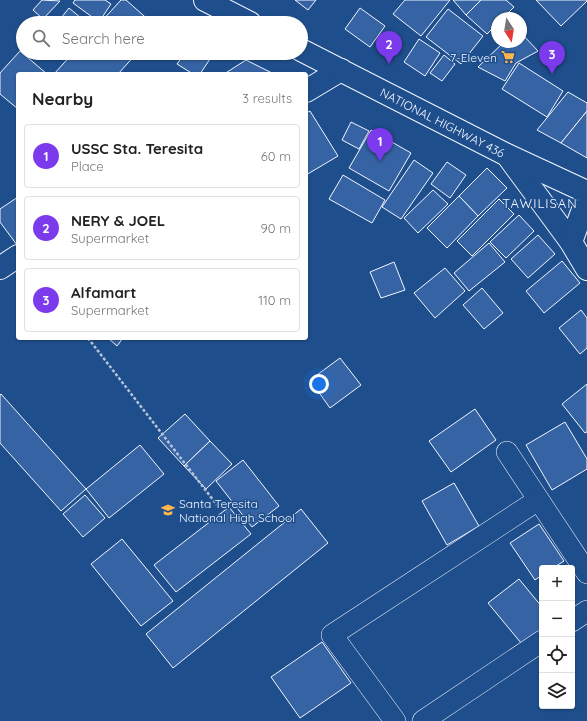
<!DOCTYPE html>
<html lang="en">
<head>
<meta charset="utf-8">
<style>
  body { margin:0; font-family:Quicksand,sans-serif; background:#f2f2f2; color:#222 }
  .controls { position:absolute; right:12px; bottom:12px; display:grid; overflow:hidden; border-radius:4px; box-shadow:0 1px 3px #0004 }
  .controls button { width:36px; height:36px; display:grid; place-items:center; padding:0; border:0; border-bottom:1px solid #e0e0e0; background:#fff; color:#222; font:20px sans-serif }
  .compass { position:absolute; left:491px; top:12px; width:36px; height:36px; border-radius:50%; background:#fff; box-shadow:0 1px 3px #0004; rotate:168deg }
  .you { position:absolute; left:319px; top:384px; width:14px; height:14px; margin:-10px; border:3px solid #fff; border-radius:50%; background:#1a73e8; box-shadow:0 0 0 6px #1a73e833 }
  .badge { display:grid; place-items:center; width:26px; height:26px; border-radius:50%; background:#7c3aed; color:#fff; font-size:13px; font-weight:700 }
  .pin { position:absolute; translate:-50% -33px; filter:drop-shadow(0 1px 2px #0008) }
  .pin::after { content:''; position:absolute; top:21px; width:14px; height:12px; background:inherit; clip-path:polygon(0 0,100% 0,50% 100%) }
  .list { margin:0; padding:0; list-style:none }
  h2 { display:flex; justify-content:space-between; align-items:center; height:52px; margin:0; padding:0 16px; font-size:17px }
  h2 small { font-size:13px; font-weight:400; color:#767676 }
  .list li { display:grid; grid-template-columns:26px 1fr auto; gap:12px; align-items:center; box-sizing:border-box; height:64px; margin:0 8px 8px; padding:0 8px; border:1px solid #e0e0e0; border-radius:4px }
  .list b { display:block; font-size:15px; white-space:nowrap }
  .list p { margin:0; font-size:13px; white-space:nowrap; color:#767676 }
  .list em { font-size:13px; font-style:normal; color:#767676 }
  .icon { flex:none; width:22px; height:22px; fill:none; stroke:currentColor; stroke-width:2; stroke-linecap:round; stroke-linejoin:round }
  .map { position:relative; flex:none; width:587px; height:721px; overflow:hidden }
  .search { position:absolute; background:#fff; box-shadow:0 1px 3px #0004; left:16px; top:16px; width:292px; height:44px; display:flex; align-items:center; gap:10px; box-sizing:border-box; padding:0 14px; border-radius:22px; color:#767676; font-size:15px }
  .panel { position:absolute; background:#fff; box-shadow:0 1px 3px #0004; left:16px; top:72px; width:292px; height:268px; border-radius:4px }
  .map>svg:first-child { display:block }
</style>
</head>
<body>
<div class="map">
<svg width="587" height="721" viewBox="0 0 587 721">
  <rect width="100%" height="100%" fill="#1f4e8c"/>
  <!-- building -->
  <g fill="#3563a3" stroke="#f2f6ff">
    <polygon points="42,0 60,1 43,19 33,10"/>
    <polygon points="75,0 105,0 111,4 99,22 73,3"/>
    <polygon points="121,0 126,0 152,23 100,23"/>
    <polygon points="295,0 316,0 308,10"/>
    <polygon points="405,0 450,0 421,36 393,14"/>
    <polygon points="453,0 481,0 466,15"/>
    <polygon points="481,0 506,0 514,7 503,18 497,18 497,24 487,34 466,15"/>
    <polygon points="536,0 587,0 587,1 561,26"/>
    <polygon points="69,8 87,23 57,23"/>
    <polygon points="360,8 385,26 370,47 345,29"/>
    <polygon points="448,9 483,36 461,64 426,37"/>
    <polygon points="521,33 538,51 516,63 505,81 478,67 504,42 521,42"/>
    <polygon points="419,39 440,53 425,76 404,62"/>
    <polygon points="20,51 47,74 18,74 18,109 0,94 0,73"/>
    <polygon points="73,53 137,53 118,74 54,74"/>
    <polygon points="185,53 214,53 200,74 193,74 177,64"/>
    <polygon points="444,55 455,64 442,81 430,73"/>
    <polygon points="246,60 274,74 224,74"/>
    <polygon points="519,63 563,91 547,117 502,89"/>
    <polygon points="568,92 587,103 587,111 561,143 537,130"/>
    <polygon points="310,111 338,156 306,175 306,113"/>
    <polygon points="587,111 587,158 561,143"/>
    <polygon points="351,122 369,131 359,149 342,140"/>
    <polygon points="371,130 411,153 389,191 349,168"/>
    <polygon points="414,160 433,173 401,219 382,207"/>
    <polygon points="447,162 466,175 450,198 431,184"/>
    <polygon points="487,168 507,188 478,216 459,196"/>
    <polygon points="343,175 385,200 372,223 329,199"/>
    <polygon points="433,190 448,204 418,233 404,218"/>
    <polygon points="459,196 478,216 447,248 427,228"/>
    <polygon points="18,197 18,245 17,245 0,222 0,209"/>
    <polygon points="499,199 514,214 472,256 457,241"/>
    <polygon points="519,215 534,231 506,258 490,242"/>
    <polygon points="538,235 555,254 528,278 511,259"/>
    <polygon points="489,243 505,262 469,291 454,273"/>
    <polygon points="562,261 580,283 544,313 526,291"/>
    <polygon points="394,262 405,290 381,298 370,272"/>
    <polygon points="445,268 465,291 435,318 414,293"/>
    <polygon points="482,288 503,313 484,329 463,305"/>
    <polygon points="581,310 587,318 587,348 580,354 559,328"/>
    <polygon points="108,338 123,338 117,346"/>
    <polygon points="340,358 361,385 330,408 310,380"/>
    <polygon points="587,384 587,432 585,433 562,404"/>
    <polygon points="1,394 86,489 61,511 0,443 0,395"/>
    <polygon points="475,409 496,440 451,472 429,441"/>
    <polygon points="185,414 210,441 184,466 158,438"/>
    <polygon points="565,422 587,459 587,469 552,490 526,445"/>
    <polygon points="210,441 232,464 206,489 184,466"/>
    <polygon points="140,445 164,474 109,518 86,489"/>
    <polygon points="243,460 279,506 252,527 216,481"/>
    <polygon points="454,483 479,526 447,545 422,501"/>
    <polygon points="85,495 105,518 83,537 63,514"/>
    <polygon points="229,507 251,534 176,592 154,565"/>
    <polygon points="301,509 328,543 173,668 146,634"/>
    <polygon points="539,524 564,561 553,568 542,568 542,575 535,580 510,543"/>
    <polygon points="122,539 173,601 141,626 91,564"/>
    <polygon points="519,579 542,607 542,636 526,649 488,603"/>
    <polygon points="322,642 351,683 300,718 271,677"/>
  </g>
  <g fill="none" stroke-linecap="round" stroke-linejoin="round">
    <!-- minor casing -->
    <g stroke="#f2f6ff" stroke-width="22">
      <g id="minor">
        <polyline points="507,452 587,573"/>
        <polyline points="572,621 587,611"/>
        <polyline points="395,721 332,635 538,500"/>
        <polyline points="423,721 542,641"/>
      </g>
    </g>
    <!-- tertiary casing -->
    <g stroke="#f2f6ff" stroke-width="24">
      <g id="tertiary">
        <polyline points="306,91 341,70"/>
        <polyline points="0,268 18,256"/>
      </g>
    </g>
    <!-- secondary casing -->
    <g stroke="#f2f6ff" stroke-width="24">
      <polyline id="secondary" points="507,155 571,242 587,269"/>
    </g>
    <!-- primary casing -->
    <g stroke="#f2f6ff" stroke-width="24">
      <g id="primary">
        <polyline points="205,0 250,23"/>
        <path id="s1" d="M301,50L507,155L587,192"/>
        <polyline points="571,242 582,212 587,206"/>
      </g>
    </g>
    <!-- path -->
    <polyline stroke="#b3c4dc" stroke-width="2.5" stroke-dasharray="3 2" stroke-linecap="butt" points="88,338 217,505"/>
    <!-- minor -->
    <use href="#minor" stroke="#1f4e8c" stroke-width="21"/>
    <!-- tertiary -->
    <use href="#tertiary" stroke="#1f4e8c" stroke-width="22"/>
    <!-- secondary -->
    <use href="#secondary" stroke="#1f4e8c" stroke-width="22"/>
    <!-- primary -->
    <use href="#primary" stroke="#1f4e8c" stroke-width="22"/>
  </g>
  <!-- icons -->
  <defs>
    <g id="supermarket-bare" transform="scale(1.08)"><path d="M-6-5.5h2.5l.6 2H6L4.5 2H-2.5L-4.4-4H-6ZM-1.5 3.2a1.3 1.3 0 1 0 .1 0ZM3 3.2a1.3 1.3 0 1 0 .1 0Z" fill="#ffb74d" stroke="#1f4e8c" stroke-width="2.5" paint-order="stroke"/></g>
    <g id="school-bare" transform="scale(1.08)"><path d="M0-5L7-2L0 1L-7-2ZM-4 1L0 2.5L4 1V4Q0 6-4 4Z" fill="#ffb74d" stroke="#1f4e8c" stroke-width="2.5" paint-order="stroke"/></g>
  </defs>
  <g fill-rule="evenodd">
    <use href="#supermarket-bare" x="508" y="57"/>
    <use href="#school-bare" x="168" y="510"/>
  </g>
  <g text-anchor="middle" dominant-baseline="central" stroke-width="3" stroke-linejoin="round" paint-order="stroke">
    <!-- poi labels -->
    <g font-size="12" fill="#f2f6ff" stroke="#1f4e8c" text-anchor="end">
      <text x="497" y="57">7-Eleven</text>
      <text x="179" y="503" text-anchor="start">Santa Teresita<tspan x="179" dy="14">National High School</tspan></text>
    </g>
    <!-- street labels -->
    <g font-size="12" fill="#f2f6ff" stroke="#1f4e8c">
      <text stroke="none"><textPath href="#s1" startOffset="159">NATIONAL HIGHWAY 436</textPath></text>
    </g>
    <!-- neighbourhood labels -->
    <g font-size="13" letter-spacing="1" fill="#f2f6ff" stroke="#1f4e8c">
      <text x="540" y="203">TAWILISAN</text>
    </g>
  </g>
</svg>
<div class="controls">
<button>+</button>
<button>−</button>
<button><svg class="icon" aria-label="locate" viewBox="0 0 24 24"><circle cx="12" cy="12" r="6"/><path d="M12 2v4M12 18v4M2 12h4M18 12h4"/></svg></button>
<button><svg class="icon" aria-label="layers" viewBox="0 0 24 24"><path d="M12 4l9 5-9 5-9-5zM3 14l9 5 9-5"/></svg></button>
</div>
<svg class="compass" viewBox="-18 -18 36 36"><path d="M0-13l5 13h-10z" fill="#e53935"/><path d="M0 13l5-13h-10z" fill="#767676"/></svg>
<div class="you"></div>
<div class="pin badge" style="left:380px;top:161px">1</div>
<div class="pin badge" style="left:389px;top:64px">2</div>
<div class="pin badge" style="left:552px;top:74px">3</div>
<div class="search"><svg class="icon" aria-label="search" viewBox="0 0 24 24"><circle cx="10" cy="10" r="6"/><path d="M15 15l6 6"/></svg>Search here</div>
<section class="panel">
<h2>Nearby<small>3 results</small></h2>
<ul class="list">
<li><span class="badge">1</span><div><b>USSC Sta. Teresita</b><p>Place</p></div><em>60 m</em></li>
<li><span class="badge">2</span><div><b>NERY &amp; JOEL</b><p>Supermarket</p></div><em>90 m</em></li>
<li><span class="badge">3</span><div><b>Alfamart</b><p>Supermarket</p></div><em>110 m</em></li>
</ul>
</section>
</div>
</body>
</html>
